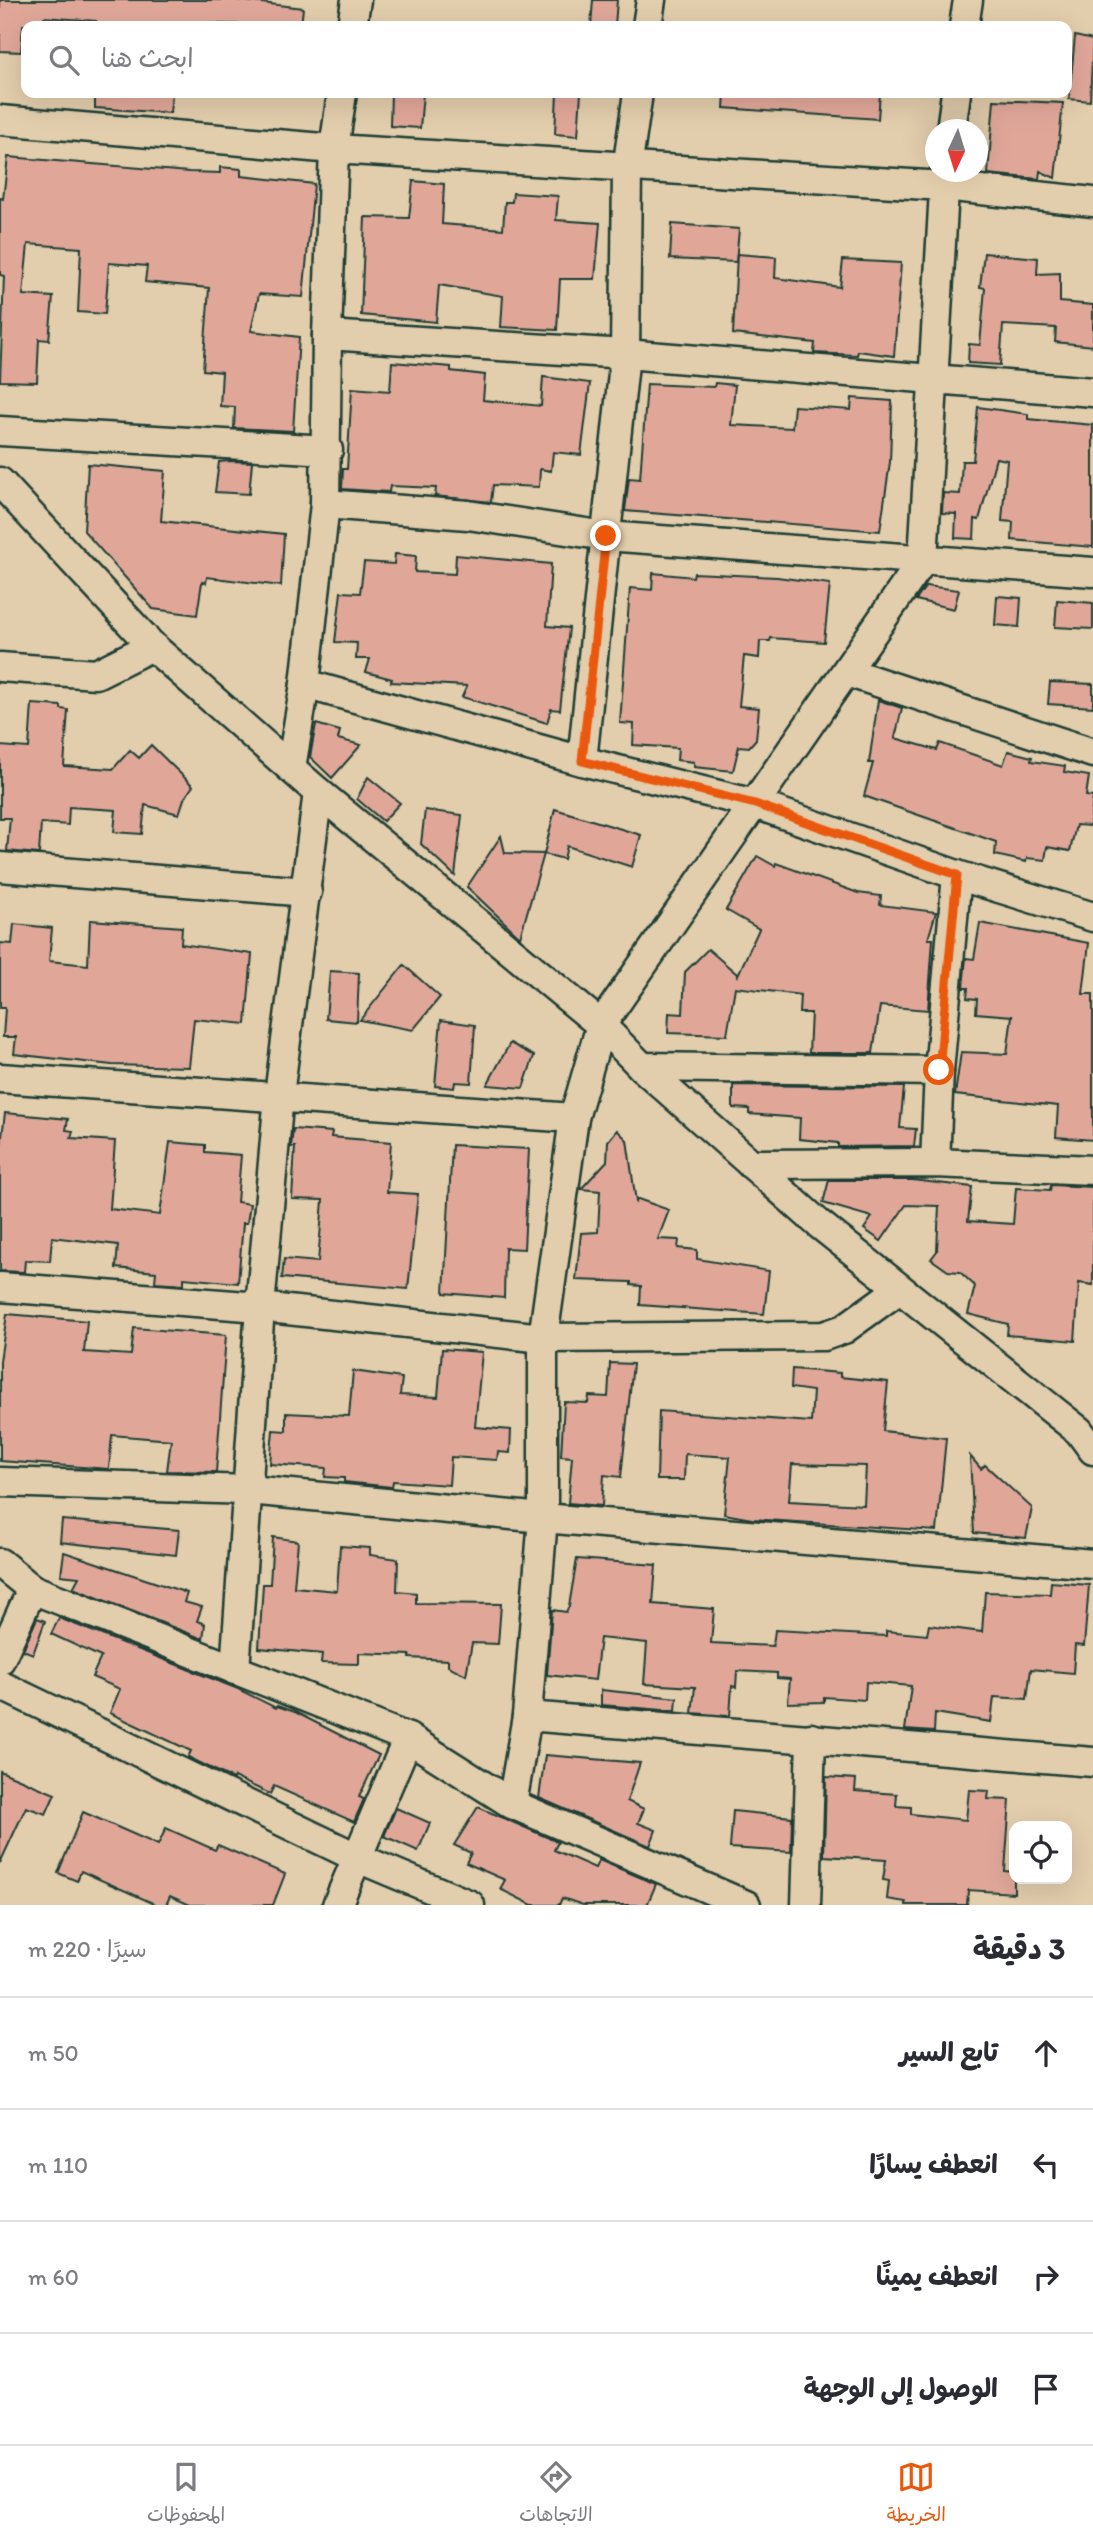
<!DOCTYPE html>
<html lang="ar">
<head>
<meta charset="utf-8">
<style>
  body { margin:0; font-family:Itim,"Playpen Sans Arabic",sans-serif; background:#f7f7f7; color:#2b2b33; direction:rtl }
  .controls { position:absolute; right:21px; bottom:21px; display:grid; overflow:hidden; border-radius:14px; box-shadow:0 7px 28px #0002 }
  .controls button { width:63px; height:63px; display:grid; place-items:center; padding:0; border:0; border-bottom:2px solid #e1e1e2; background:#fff; color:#2b2b33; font:35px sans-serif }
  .compass { position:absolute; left:925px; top:119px; width:63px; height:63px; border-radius:50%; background:#fff; box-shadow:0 7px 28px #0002; rotate:184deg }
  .stop { position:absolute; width:21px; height:21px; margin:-16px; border:5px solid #ea580c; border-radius:50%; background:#fff }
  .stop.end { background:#ea580c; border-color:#fff; box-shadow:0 2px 7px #0008 }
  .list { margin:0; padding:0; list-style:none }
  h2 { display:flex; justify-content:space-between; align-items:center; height:91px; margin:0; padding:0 28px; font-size:30px }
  h2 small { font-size:23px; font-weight:400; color:#7c7c81 }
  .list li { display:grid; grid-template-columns:46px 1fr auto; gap:21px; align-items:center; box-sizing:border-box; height:112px; padding:0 28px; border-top:2px solid #e1e1e2 }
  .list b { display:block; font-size:26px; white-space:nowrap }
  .list em { font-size:23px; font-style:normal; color:#7c7c81 }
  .icon { flex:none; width:38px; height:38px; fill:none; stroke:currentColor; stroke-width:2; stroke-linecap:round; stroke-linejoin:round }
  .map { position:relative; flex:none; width:1093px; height:1905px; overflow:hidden; direction:ltr }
  .search { position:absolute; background:#fff; box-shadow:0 7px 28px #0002; left:21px; right:21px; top:21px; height:77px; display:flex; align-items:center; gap:18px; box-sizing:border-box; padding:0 24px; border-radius:14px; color:#7c7c81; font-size:26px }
  .sheet { height:539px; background:#fff }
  nav { display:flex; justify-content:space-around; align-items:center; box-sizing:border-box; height:98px; border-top:2px solid #e1e1e2; background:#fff; font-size:19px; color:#7c7c81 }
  nav a { display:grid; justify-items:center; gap:4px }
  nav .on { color:#ea580c }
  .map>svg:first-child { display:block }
</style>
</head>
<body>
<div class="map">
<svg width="1093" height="1905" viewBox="0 0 1093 1905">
  <rect width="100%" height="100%" fill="#e2cdac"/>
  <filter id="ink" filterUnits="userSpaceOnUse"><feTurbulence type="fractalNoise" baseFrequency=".0143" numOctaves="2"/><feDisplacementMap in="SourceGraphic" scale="14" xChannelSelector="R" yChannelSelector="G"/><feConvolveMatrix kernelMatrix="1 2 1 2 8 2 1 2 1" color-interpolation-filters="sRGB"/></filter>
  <g filter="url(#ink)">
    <!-- building -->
    <g fill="#e0a799" stroke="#1f3d34" stroke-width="2" fill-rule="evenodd">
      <polygon points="0,0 236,0 303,8 301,26 175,23 175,26 96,26 96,21 44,17 42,26 23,25 21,52 0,51"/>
      <polygon points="593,0 617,0 615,26 591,26"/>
      <polygon points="1075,36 1093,40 1090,101 1069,99"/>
      <polygon points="95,93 172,93 170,113 95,108"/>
      <polygon points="391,93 423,93 420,128 390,126"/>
      <polygon points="557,93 581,93 578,136 555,134"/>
      <polygon points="725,93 880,93 878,119 724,108"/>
      <polygon points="994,100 1063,103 1055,178 1040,171 1039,179 988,174"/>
      <polygon points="8,157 189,172 220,173 220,167 241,169 241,176 314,184 303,297 259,294 251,331 299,337 293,431 234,428 235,407 220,406 222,372 203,370 209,288 145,282 147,266 109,263 105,314 78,312 81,248 28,244 23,295 53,297 49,340 39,339 37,382 0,381 4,276 0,275 0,198 3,199"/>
      <polygon points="413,181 444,184 442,224 503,229 505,202 512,202 513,193 558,196 556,220 600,223 595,279 560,279 557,330 501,327 503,296 439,285 436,322 361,315 365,217 409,218"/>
      <polygon points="672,224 739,229 736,262 670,259"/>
      <polygon points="984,253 1038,258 1037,274 1060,273 1060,302 1093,305 1093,346 1055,342 1056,328 1003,325 1000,365 968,363 969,344 980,345 985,288 980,287"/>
      <polygon points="737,254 776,257 775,278 840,287 843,260 901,263 894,356 858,351 857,355 814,353 815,343 733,334"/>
      <polygon points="392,362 451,367 451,371 485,375 483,400 541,406 543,377 590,383 581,455 553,452 551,471 540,469 539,487 493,485 491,502 435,496 436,488 390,486 389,492 342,489 343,469 347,469 352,388 390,391"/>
      <polygon points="715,383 735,385 731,425 792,428 794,406 851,410 852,398 892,401 890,462 880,531 625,511 629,478 640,479 647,384 714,387"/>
      <polygon points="978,407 1028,414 1028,419 1093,425 1093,547 1012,540 1013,522 1002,521 1007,460 996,458 979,520 975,519 974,539 955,538 956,514 942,513 943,493 960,494 962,461 973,461"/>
      <polygon points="231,461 252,462 249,494 215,492 219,462"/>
      <polygon points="88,464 165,471 161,521 284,534 281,586 207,577 206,583 202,582 197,615 153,609 84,531"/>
      <polygon points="395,554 416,556 415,572 455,574 456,555 551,564 547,626 569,628 560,710 551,709 547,723 462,697 467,686 391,682 392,679 366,672 370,659 356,659 357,643 335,642 341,592 360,593 364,562 394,564"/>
      <polygon points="653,573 693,577 694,573 777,577 830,584 824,642 771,638 770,641 760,641 759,658 744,656 739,706 759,708 756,739 749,747 739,746 733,771 694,767 694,762 677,760 678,748 633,745 634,724 620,723 630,588 652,590"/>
      <polygon points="926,586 959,590 954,609 916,600"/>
      <polygon points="997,596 1021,598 1019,627 995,625"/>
      <polygon points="1057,600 1093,603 1093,629 1055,627"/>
      <polygon points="1050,682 1093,684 1093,707 1048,704"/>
      <polygon points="878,700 902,708 895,738 937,750 940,743 1003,765 1008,751 1032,757 1031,761 1065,766 1064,772 1089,776 1086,796 1093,797 1090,826 1076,825 1070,851 1047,847 1045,860 1027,858 1026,862 995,855 996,842 864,796 873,763 869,763"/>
      <polygon points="32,704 61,706 61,709 68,710 64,766 113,769 130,750 139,758 151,745 193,786 184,799 179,814 145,805 142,834 114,832 116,810 69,807 68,825 41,823 39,854 7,851 10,818 0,818 0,746 29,748"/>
      <polygon points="316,724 340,731 338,739 361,745 332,778 310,757"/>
      <polygon points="368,777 400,803 383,821 357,799"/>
      <polygon points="555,809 641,835 632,867 567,846 564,859 544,854"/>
      <polygon points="425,810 462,815 455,876 421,844"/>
      <polygon points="501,836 505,853 544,854 520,937 467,887"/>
      <polygon points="757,856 775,866 776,863 858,893 881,896 880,905 936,912 928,939 933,939 928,1010 880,1006 873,1053 809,1053 811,1013 799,1013 800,995 735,987 727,1035 668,1033 669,1013 683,1014 685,972 708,949 737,974 737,977 759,929 726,910"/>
      <polygon points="90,920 182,927 181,944 252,954 246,1024 194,1019 189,1067 112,1065 14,1054 16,1037 3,1037 5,1008 0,1008 0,943 12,944 14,924 52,928 49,961 88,965"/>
      <polygon points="980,923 1089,943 1083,994 1093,994 1093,1140 1056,1137 1058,1106 955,1095 961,1052 1007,1054 1012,1016 976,1013 977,999 967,998 968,988 963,988 966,958 974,959"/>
      <polygon points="404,965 440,997 413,1030 360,1020"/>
      <polygon points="330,971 359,973 357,1022 326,1019"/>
      <polygon points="441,1020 475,1025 471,1083 455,1082 454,1088 435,1086"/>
      <polygon points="510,1043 534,1056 523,1088 487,1085"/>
      <polygon points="733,1085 904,1087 900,1128 916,1129 914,1146 838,1147 838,1143 799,1139 800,1118 749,1114 749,1109 733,1108"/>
      <polygon points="5,1113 68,1119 66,1130 73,1131 71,1138 115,1141 110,1209 160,1215 170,1142 205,1145 205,1152 241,1155 237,1202 250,1204 247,1223 243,1223 238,1283 184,1278 184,1284 155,1282 156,1272 116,1268 118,1245 52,1237 50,1261 25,1260 24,1272 0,1271 0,1153"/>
      <polygon points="293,1129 332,1132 331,1137 391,1142 387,1192 418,1194 408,1289 282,1278 284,1259 318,1262 323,1200 292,1199 295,1147 291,1147"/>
      <polygon points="617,1130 627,1140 636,1202 638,1199 669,1210 658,1239 679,1240 678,1248 697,1250 697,1259 769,1271 764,1314 640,1305 641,1286 631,1285 631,1282 576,1280 581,1233 598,1232 600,1191 581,1189 607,1161 608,1141"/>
      <polygon points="452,1145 529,1149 524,1249 505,1248 504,1298 444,1293"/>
      <polygon points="829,1180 912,1180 972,1187 968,1221 1013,1224 1016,1188 1050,1190 1051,1185 1093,1187 1093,1285 1079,1283 1075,1341 1007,1335 1008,1324 968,1314 975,1286 960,1272 948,1271 931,1259 937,1251 939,1206 906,1205 881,1241 864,1229 872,1217 823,1203"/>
      <polygon points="7,1314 87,1321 84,1352 131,1355 134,1328 226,1335 216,1472 167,1471 171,1440 112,1435 109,1469 0,1461 0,1361"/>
      <polygon points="442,1349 482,1352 475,1427 511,1430 510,1453 498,1452 497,1460 451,1457 449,1485 393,1481 392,1487 344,1482 344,1478 325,1477 326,1468 270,1464 273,1430 286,1431 286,1413 349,1416 353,1371 402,1378 400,1395 438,1397"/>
      <polygon points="610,1363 633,1364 621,1477 604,1475 602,1506 568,1503 572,1457 561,1456 564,1402 588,1403 589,1396 608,1397"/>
      <path d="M792,1369L840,1373V1377L888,1382L883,1431L946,1438L937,1531L752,1519L724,1514L730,1457L685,1454L684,1480H657L659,1411L811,1422L813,1391L791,1388ZM792,1464L866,1466L864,1505L789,1501Z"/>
      <polygon points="970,1456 981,1469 985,1465 1032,1508 1026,1538 974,1533"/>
      <polygon points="62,1520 179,1530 176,1555 60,1542"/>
      <polygon points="273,1537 298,1541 294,1587 337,1591 340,1546 370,1548 370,1555 398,1559 397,1591 416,1593 416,1603 501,1604 498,1644 472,1643 466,1675 448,1666 448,1660 410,1658 410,1655 359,1653 359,1664 321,1663 322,1654 259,1648 263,1584 270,1584"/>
      <polygon points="64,1552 187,1593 184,1602 202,1607 197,1621 205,1624 203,1639 73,1588 79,1577 61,1575"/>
      <polygon points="577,1559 656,1565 653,1604 714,1609 711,1643 773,1646 775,1630 886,1636 886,1631 927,1635 929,1625 982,1632 985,1592 1050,1594 1051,1582 1089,1585 1084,1646 1075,1645 1073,1673 1031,1669 1027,1699 994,1697 991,1722 935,1713 934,1732 905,1730 911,1686 866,1682 865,1700 824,1697 824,1702 788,1703 790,1679 777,1678 777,1673 737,1671 736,1687 732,1686 730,1716 692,1713 695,1687 644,1684 647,1643 600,1638 595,1680 547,1675 552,1610 566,1612 569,1606"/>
      <polygon points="37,1618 45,1621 33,1654 23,1650"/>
      <polygon points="59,1618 238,1689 276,1708 277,1706 295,1712 379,1755 359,1797 364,1799 354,1822 274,1786 270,1794 234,1777 233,1779 188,1757 191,1751 110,1713 120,1689 92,1677 101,1657 51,1634"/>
      <polygon points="601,1690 677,1698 676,1711 601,1705"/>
      <polygon points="545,1755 640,1763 627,1801 644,1809 638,1823 656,1830 650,1846 539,1798"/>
      <polygon points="0,1771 55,1794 46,1814 26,1807 0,1863"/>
      <polygon points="826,1777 856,1779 855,1791 897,1794 896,1806 911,1807 911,1814 966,1820 969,1790 989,1791 988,1799 1010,1800 1005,1871 1014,1872 1014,1893 968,1890 967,1905 906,1905 906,1902 887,1899 889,1881 883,1880 886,1860 824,1856"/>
      <polygon points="478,1807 558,1842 554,1850 595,1868 599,1860 656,1884 647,1905 583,1905 562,1898 559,1905 532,1905 500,1889 505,1880 466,1863 471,1853 454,1845"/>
      <polygon points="396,1808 430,1823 418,1851 384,1836"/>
      <polygon points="733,1811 792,1817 791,1852 730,1848"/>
      <polygon points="83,1812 158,1845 166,1828 215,1850 218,1845 285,1874 273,1905 190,1905 170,1896 166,1905 157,1905 81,1871 77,1881 58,1873"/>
    </g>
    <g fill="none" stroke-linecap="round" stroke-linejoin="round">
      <!-- street casing -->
      <g stroke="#1f3d34" stroke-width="33">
        <g id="street">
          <polyline points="352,26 356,0"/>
          <polyline points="647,26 651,0"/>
          <polyline points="964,26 968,0"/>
          <polyline points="0,120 334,149 944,186 1093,202"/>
          <polyline points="951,130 956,93"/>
          <polyline points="327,335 625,354 1093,392"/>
          <polyline points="0,431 328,450"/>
          <polyline points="0,482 152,646 318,792 601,1025 642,1067 819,1224 1079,1431 1093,1450"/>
          <polyline points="325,504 468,515 606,536 1093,572"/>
          <polyline points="0,667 96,674 152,646"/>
          <polyline points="847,672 1093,753"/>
          <polyline points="305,684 582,761 755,804 957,875 1093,917"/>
          <polyline points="582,761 625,354 627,169 638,93"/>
          <polyline points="291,768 305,684 325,504 327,335 334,149 342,93"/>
          <polyline points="0,867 307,892"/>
          <polyline points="642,1067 939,1071"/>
          <polyline points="0,1078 574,1118"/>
          <polyline points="935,1163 939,1071 957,875"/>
          <polyline points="751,1164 935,1163 1093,1170"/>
          <polyline points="0,1287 260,1307 543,1338 824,1336 844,1329 898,1290"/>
          <polyline points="0,1482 249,1490 543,1518 1093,1564"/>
          <polyline points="0,1563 32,1589 408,1738 512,1804 746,1905"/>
          <polyline points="0,1660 32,1589"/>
          <polyline points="235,1670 260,1307 279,1095 318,792"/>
          <polyline points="0,1685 358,1858 470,1905"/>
          <polyline points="527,1716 1093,1762"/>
          <polyline points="512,1804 527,1716 543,1518 543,1338 574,1118 601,1025 923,560 945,172"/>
          <polyline points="337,1905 408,1738"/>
          <polyline points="806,1905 811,1738"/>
        </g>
      </g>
      <!-- street -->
      <use href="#street" stroke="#e2cdac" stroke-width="28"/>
    </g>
  </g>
  <g fill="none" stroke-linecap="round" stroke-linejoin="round" filter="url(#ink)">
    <!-- route -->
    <polyline stroke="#ea580c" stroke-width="9" points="606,536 582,761 755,804 957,875 939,1070"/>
  </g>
</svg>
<div class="controls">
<button><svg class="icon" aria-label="locate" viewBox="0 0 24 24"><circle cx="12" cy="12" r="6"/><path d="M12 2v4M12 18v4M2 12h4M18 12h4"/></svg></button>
</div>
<svg class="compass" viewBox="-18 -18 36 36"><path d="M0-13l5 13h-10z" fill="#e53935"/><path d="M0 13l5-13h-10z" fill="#7c7c81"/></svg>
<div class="stop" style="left:939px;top:1070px"></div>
<div class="stop end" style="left:606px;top:536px"></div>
<div class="search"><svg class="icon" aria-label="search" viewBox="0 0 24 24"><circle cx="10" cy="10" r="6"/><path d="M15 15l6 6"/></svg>ابحث هنا</div>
</div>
<section class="sheet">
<h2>3 دقيقة<small>سيرًا · 220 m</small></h2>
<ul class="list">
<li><svg class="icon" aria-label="ahead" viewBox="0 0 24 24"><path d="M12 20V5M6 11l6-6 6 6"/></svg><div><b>تابع السير</b></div><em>50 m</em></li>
<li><svg class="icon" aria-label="left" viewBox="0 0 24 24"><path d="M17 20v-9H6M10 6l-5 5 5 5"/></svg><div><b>انعطف يسارًا</b></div><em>110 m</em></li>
<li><svg class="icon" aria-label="right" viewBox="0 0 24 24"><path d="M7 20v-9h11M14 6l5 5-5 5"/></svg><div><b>انعطف يمينًا</b></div><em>60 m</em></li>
<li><svg class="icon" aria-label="arrive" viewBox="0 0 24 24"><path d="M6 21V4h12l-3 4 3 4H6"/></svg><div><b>الوصول إلى الوجهة</b></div></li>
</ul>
</section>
<nav>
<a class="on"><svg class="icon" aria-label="map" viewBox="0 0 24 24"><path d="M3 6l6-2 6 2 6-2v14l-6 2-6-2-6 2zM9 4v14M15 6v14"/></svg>الخريطة</a>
<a><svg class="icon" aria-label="directions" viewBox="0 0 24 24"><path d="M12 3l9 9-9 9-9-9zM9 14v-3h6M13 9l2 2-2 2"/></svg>الاتجاهات</a>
<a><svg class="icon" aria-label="saved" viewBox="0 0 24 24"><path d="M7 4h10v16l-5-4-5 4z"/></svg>المحفوظات</a>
</nav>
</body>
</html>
